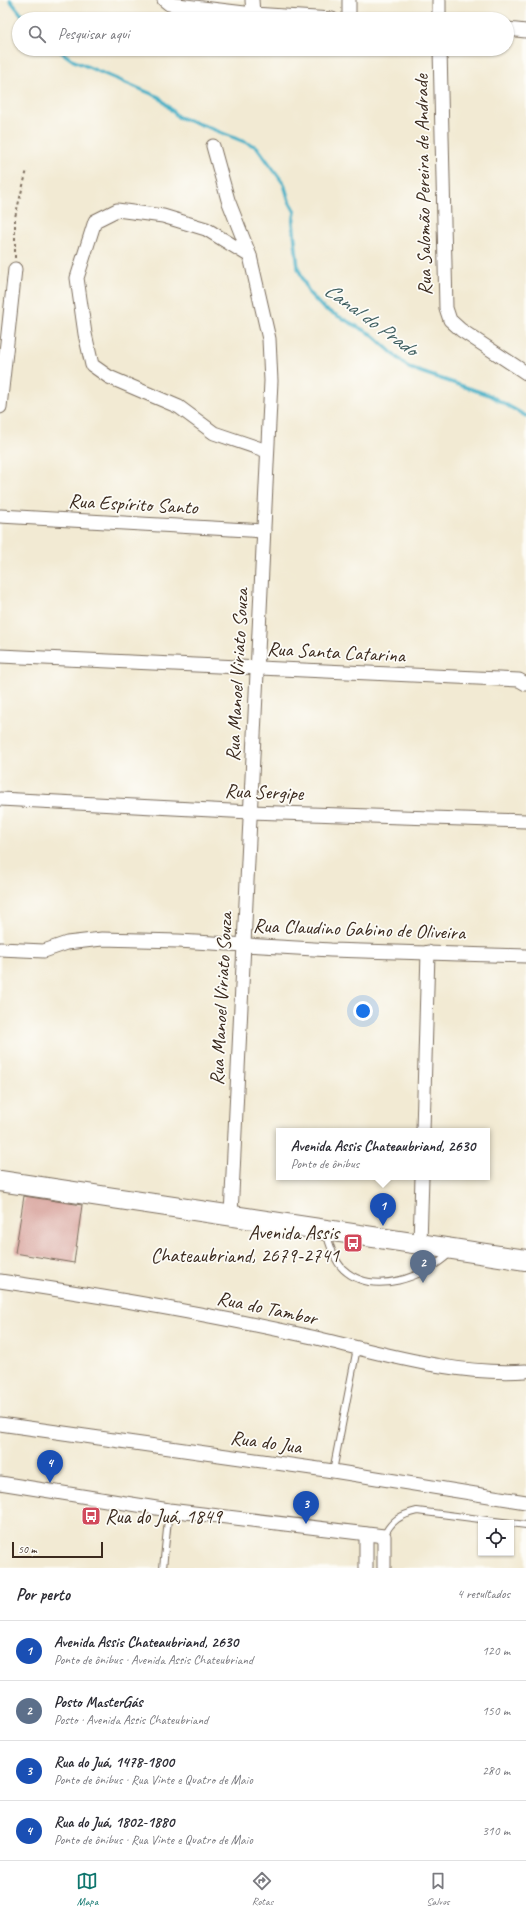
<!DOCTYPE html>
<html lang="pt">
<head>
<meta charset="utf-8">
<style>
  body { margin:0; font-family:Caveat,sans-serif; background:#f2f2f3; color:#2b2b33 }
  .controls { position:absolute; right:12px; bottom:12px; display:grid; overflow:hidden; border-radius:0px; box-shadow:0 1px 3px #0004 }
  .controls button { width:36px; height:36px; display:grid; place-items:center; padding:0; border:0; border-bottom:1px solid #e1e1e2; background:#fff; color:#2b2b33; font:20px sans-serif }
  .scale { position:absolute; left:12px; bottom:10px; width:91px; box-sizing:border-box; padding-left:4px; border:2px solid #3b2a1e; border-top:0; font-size:11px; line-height:14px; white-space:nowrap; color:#3b2a1e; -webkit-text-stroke:3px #fdfcf7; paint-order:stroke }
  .you { position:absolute; left:363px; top:1011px; width:14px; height:14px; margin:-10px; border:3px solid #fff; border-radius:50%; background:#1a73e8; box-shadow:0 0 0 6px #1a73e833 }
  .badge { display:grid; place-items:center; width:26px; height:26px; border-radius:50%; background:#0f766e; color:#fff; font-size:13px; font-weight:700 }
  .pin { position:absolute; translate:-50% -33px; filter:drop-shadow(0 1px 2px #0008) }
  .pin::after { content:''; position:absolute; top:21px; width:14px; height:12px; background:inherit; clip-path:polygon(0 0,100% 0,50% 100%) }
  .popup { position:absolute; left:276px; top:1128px; width:214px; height:52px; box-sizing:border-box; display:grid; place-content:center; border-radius:0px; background:#fff; filter:drop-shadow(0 1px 3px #0005); font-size:13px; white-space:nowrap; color:#7c7c81 }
  .popup b { font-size:15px; color:#2b2b33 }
  .popup::after { content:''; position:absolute; left:50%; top:100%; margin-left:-8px; border:8px solid transparent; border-top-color:#fff }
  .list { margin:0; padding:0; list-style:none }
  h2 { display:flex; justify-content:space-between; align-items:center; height:52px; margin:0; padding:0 16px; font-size:17px }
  h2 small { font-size:13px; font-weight:400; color:#7c7c81 }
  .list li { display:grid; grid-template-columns:26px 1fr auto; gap:12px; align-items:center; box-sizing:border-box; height:60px; padding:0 16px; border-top:1px solid #e1e1e2 }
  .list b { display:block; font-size:15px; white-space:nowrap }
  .list p { margin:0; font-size:13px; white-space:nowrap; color:#7c7c81 }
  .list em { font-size:13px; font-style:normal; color:#7c7c81 }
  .icon { flex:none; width:22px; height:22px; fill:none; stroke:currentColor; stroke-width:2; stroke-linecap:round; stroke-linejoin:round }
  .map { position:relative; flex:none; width:526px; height:1568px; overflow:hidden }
  .search { position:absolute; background:#fff; box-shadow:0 1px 3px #0004; left:12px; right:12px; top:12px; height:44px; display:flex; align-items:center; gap:10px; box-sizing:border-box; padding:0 14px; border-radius:22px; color:#7c7c81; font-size:15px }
  .sheet { height:292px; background:#fff }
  nav { display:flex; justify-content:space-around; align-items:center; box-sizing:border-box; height:56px; border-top:1px solid #e1e1e2; background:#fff; font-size:11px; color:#7c7c81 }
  nav a { display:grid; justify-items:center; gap:2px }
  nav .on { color:#0f766e }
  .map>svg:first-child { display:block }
</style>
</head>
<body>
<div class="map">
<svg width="526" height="1568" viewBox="0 0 526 1568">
  <rect width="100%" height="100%" fill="#fdfcf7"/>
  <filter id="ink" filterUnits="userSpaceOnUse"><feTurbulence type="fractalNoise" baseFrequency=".025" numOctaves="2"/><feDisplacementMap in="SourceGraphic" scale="8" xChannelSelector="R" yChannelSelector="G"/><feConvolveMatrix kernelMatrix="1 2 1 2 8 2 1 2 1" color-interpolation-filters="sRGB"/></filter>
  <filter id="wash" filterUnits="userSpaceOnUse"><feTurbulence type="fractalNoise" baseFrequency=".012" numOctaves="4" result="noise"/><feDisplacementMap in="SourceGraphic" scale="16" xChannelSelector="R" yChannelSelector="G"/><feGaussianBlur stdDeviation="0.9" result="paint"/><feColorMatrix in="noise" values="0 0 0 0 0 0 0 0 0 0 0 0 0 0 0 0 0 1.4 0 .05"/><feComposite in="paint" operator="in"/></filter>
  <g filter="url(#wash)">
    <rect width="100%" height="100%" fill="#f2ead3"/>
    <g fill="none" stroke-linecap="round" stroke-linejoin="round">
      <!-- stream -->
      <g stroke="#48b1c7" stroke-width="3.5">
        <polyline points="10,0 25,19"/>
        <polyline points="57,49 74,61 159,97 178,117 205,126 257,147 284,184 289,201 295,212 293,223 298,268 309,293 323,308 371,334 409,368 489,395 526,416"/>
      </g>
    </g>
    <g id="blocks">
      <!-- building -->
      <polygon fill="#d7a09a" points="24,1196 82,1205 74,1263 15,1253"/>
    </g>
  </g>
  <g filter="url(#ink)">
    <use href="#blocks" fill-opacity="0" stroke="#7b6d5d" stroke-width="1"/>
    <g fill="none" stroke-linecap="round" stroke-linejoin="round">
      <!-- service casing -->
      <g stroke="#7b6d5d" stroke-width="8">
        <g id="service">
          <path d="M326,1233C330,1245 334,1260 343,1269C373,1297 425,1277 450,1253"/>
          <polyline points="333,1471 357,1348"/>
          <path d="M384,1536C391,1521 400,1515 417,1511L526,1525"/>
          <polyline points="163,1568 169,1510"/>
        </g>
      </g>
      <!-- minor casing -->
      <g stroke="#7b6d5d" stroke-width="15">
        <g id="minor">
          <polyline points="164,0 169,4 253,14 332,19"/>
          <polyline points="252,0 253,14"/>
          <polyline points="349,0 349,19"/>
          <polyline points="439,0 439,19"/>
          <polyline points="507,29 526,31"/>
          <polyline points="440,49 446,308 450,320 461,330 526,373"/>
          <polyline points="213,146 228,200 250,256 269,339 271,381 231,1215"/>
          <polyline points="250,256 206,229 163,216 117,210 95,221 77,278 85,334 92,365 109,377 179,407 214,433 267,451"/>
          <polyline points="0,407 15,269"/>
          <polyline points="0,516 264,531"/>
          <polyline points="0,656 519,680 526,684"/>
          <polyline points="0,799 250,812 526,821"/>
          <polyline points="0,949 44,951 67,943 102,939 178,941 331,950 526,956"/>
          <polyline points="423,1131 428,952"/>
          <polyline points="420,1243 422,1177"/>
          <path d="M0,1281C102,1296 203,1313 303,1335C376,1351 450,1376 526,1371"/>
          <polyline points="0,1424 333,1471 526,1502"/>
          <polyline points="0,1483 169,1510 384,1536 384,1568"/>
          <polyline points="366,1534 366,1568"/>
        </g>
      </g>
      <!-- primary casing -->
      <g stroke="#7b6d5d" stroke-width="22">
        <polyline id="primary" points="0,1181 526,1260"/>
      </g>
      <!-- path -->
      <polyline stroke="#7b6d5d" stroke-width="2" stroke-dasharray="3 3" stroke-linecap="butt" points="15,258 15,217 27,170"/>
      <!-- service -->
      <use href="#service" stroke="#fff" stroke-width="6"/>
      <!-- minor -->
      <use href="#minor" stroke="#fff" stroke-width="13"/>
      <!-- primary -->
      <use href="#primary" stroke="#fff" stroke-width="20"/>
    </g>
  </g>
  <!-- icons -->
  <defs>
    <g id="bus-square" transform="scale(1)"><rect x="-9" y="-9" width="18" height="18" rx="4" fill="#d1495b" stroke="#fdfcf7"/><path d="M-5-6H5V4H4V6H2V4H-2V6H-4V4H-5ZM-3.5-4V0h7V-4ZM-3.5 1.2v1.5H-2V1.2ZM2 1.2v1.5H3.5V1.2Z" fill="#fff"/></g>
  </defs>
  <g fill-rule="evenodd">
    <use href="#bus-square" x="353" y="1243"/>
    <use href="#bus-square" x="91" y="1516"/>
  </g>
  <g text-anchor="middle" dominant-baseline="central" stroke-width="3.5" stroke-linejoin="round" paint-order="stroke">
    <!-- street labels -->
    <g font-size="20" fill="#3b2a1e" stroke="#fdfcf7">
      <text transform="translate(423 185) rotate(-91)">Rua Salomão Pereira de Andrade</text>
      <text transform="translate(133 504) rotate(3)">Rua Espírito Santo</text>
      <text transform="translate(336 652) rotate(3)">Rua Santa Catarina</text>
      <text transform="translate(237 675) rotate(-87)">Rua Manoel Viriato Souza</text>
      <text transform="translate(264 792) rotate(2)">Rua Sergipe</text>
      <text transform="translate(359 929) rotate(2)">Rua Claudino Gabino de Oliveira</text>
      <text transform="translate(221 999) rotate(-87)">Rua Manoel Viriato Souza</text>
      <text transform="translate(267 1308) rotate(12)">Rua do Tambor</text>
      <text transform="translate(266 1442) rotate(8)">Rua do Jua</text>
    </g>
    <!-- poi labels -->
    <g font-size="20" fill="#3b2a1e" stroke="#fdfcf7" text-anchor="end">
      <text x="339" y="1232">Avenida Assis<tspan x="339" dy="23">Chateaubriand, 2679-2741</tspan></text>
      <text x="105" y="1516" text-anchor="start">Rua do Juá, 1849</text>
    </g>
    <!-- water labels -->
    <g font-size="21" font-style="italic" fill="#406062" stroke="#fdfcf7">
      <text transform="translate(371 319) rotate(36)">Canal do Prado</text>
    </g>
  </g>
</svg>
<div class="controls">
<button><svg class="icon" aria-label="locate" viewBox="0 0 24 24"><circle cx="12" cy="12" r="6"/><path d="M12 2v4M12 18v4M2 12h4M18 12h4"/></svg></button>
</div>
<div class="scale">50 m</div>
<div class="you"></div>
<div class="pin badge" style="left:383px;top:1226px;background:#1a4fb4">1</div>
<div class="popup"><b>Avenida Assis Chateaubriand, 2630</b>Ponto de ônibus</div>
<div class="pin badge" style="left:423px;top:1283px;background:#5c6f8a">2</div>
<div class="pin badge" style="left:306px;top:1524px;background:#1a4fb4">3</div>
<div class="pin badge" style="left:50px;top:1483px;background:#1a4fb4">4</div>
<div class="search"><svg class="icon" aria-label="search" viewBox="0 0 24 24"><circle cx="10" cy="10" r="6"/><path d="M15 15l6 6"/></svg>Pesquisar aqui</div>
</div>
<section class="sheet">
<h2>Por perto<small>4 resultados</small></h2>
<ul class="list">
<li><span class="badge" style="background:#1a4fb4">1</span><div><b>Avenida Assis Chateaubriand, 2630</b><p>Ponto de ônibus · Avenida Assis Chateubriand</p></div><em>120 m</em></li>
<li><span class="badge" style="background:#5c6f8a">2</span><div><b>Posto MasterGás</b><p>Posto · Avenida Assis Chateubriand</p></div><em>150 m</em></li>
<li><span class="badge" style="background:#1a4fb4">3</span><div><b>Rua do Juá, 1478-1800</b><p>Ponto de ônibus · Rua Vinte e Quatro de Maio</p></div><em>280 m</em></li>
<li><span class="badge" style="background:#1a4fb4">4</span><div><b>Rua do Juá, 1802-1880</b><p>Ponto de ônibus · Rua Vinte e Quatro de Maio</p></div><em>310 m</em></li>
</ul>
</section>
<nav>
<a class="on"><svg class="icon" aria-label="map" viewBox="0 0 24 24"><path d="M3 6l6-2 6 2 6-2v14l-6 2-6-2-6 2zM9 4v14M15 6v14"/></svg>Mapa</a>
<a><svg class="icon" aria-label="directions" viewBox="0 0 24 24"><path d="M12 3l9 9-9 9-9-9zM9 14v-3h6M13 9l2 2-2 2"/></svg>Rotas</a>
<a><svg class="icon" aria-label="saved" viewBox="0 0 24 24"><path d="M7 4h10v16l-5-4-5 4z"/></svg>Salvos</a>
</nav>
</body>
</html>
